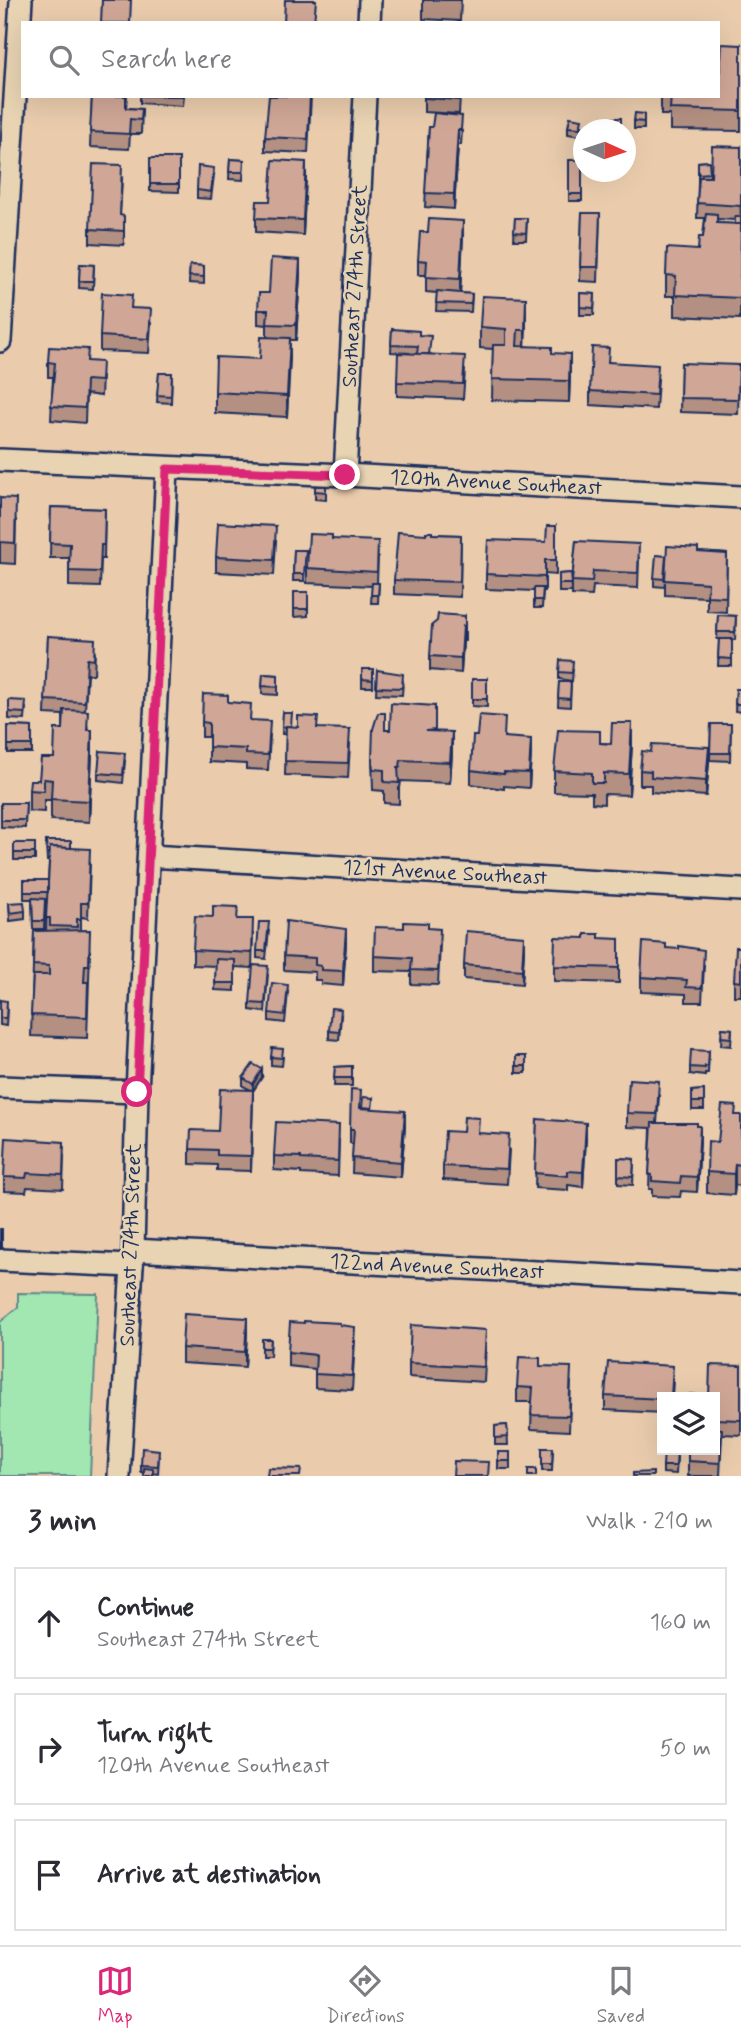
<!DOCTYPE html>
<html lang="en">
<head>
<meta charset="utf-8">
<style>
  body { margin:0; font-family:Mynerve,sans-serif; background:#f7f7f7; color:#2b2b33 }
  .controls { position:absolute; right:21px; bottom:21px; display:grid; overflow:hidden; border-radius:0px; box-shadow:0 7px 28px #0002 }
  .controls button { width:63px; height:63px; display:grid; place-items:center; padding:0; border:0; border-bottom:2px solid #e1e1e2; background:#fff; color:#2b2b33; font:35px sans-serif }
  .compass { position:absolute; left:573px; top:119px; width:63px; height:63px; border-radius:50%; background:#fff; box-shadow:0 7px 28px #0002; rotate:93deg }
  .stop { position:absolute; width:21px; height:21px; margin:-16px; border:5px solid #db2777; border-radius:50%; background:#fff }
  .stop.end { background:#db2777; border-color:#fff; box-shadow:0 2px 7px #0008 }
  .list { margin:0; padding:0; list-style:none }
  h2 { display:flex; justify-content:space-between; align-items:center; height:91px; margin:0; padding:0 28px; font-size:30px }
  h2 small { font-size:23px; font-weight:400; color:#7c7c81 }
  .list li { display:grid; grid-template-columns:46px 1fr auto; gap:21px; align-items:center; box-sizing:border-box; height:112px; margin:0 14px 14px; padding:0 14px; border:2px solid #e1e1e2; border-radius:0px }
  .list b { display:block; font-size:26px; white-space:nowrap }
  .list p { margin:0; font-size:23px; white-space:nowrap; color:#7c7c81 }
  .list em { font-size:23px; font-style:normal; color:#7c7c81 }
  .icon { flex:none; width:38px; height:38px; fill:none; stroke:currentColor; stroke-width:2; stroke-linecap:round; stroke-linejoin:round }
  .map { position:relative; flex:none; width:741px; height:1476px; overflow:hidden }
  .search { position:absolute; background:#fff; box-shadow:0 7px 28px #0002; left:21px; right:21px; top:21px; height:77px; display:flex; align-items:center; gap:18px; box-sizing:border-box; padding:0 24px; border-radius:0px; color:#7c7c81; font-size:26px }
  .sheet { height:469px; background:#fff }
  nav { display:flex; justify-content:space-around; align-items:center; box-sizing:border-box; height:98px; border-top:2px solid #e1e1e2; background:#fff; font-size:19px; color:#7c7c81 }
  nav a { display:grid; justify-items:center; gap:4px }
  nav .on { color:#db2777 }
  .map>svg:first-child { display:block }
</style>
</head>
<body>
<div class="map">
<svg width="741" height="1476" viewBox="0 0 741 1476">
  <rect width="100%" height="100%" fill="#eaccad"/>
  <filter id="ink" filterUnits="userSpaceOnUse"><feTurbulence type="fractalNoise" baseFrequency=".0143" numOctaves="2"/><feDisplacementMap in="SourceGraphic" scale="14" xChannelSelector="R" yChannelSelector="G"/><feConvolveMatrix kernelMatrix="1 2 1 2 8 2 1 2 1" color-interpolation-filters="sRGB"/></filter>
  <g filter="url(#ink)">
    <!-- green -->
    <polygon fill="#a2e6b1" stroke="#5e8a88" stroke-width="2" points="18,1293 98,1294 90,1476 0,1476 0,1322 18,1307"/>
    <g fill="none" stroke-linecap="round" stroke-linejoin="round">
      <!-- minor casing -->
      <g stroke="#1b2f5e" stroke-width="26">
        <g id="minor">
          <polyline points="369,23 370,0"/>
          <polyline points="0,341 21,0"/>
          <polyline points="0,460 345,475 741,497"/>
          <polyline points="345,475 365,96"/>
          <polyline points="149,856 741,890"/>
          <polyline points="0,1087 137,1092"/>
          <polyline points="133,1250 741,1283"/>
          <polyline points="0,1260 132,1266"/>
          <polyline points="119,1476 133,1250 137,1092 167,469"/>
        </g>
      </g>
      <!-- minor -->
      <use href="#minor" stroke="#e8d3b2" stroke-width="21"/>
    </g>
    <!-- wall -->
    <g fill="#b39082" stroke="#1b2f5e" stroke-width="2" fill-rule="evenodd">
      <polygon points="423,0 461,0 460,21 423,19"/>
      <polygon points="741,45 741,131 670,130 670,115 661,115 661,96 718,96 720,74"/>
      <polygon points="92,96 127,96 126,108 142,109 141,134 130,134 129,149 90,147"/>
      <polygon points="140,96 184,96 183,106 140,103"/>
      <polygon points="311,96 308,153 265,151 265,137 280,97"/>
      <polygon points="424,96 460,96 459,114 424,112"/>
      <polygon points="644,114 644,129 634,129 634,121"/>
      <polygon points="582,126 580,136 568,134 568,127"/>
      <polygon points="429,127 462,131 461,145 458,145 454,209 425,207"/>
      <path d="M741,147L740,319L675,316V296H666V275L698,250L703,237L705,218H697L698,181V162L709,161L710,177H711ZM717,219L735,220V224L717,223Z"/>
      <polygon points="150,158 179,158 179,192 150,191"/>
      <polygon points="230,159 244,160 243,180 229,179"/>
      <rect x="569" y="160" width="13" height="41"/>
      <polygon points="214,175 211,199 197,198 197,190"/>
      <polygon points="306,176 303,235 256,232 256,218 270,201"/>
      <polygon points="122,180 120,215 124,230 124,245 90,243 90,229"/>
      <polygon points="582,213 600,213 598,282 580,281"/>
      <polygon points="515,218 527,218 526,240 514,240"/>
      <polygon points="463,235 460,293 472,294 471,312 436,311 437,293 426,292 426,275 418,275 418,260"/>
      <polygon points="80,264 94,265 93,289 79,288"/>
      <polygon points="190,265 204,266 204,284 189,283"/>
      <polygon points="300,274 296,340 290,340 287,417 215,413 215,392 260,359 267,337 267,325 258,324 258,310 269,293"/>
      <polygon points="580,293 595,294 594,315 580,315"/>
      <polygon points="132,308 151,323 149,353 100,351 100,336"/>
      <polygon points="526,319 525,346 552,353 570,375 569,402 492,400 493,349 480,348 480,327"/>
      <polygon points="392,329 419,335 430,354 465,370 463,399 397,396 397,382 409,353 391,352"/>
      <polygon points="88,361 102,376 101,396 86,394 85,423 51,420 53,377 48,377 48,362"/>
      <polygon points="609,362 658,379 656,409 590,405 590,391"/>
      <polygon points="681,363 739,380 738,414 680,412"/>
      <polygon points="159,373 172,373 171,403 157,402"/>
      <polygon points="315,486 326,486 326,500 315,499"/>
      <polygon points="0,498 16,520 15,564 0,563"/>
      <polygon points="51,507 105,509 104,559 101,559 100,587 69,586 69,558 50,558"/>
      <polygon points="556,526 556,575 545,574 545,591 543,591 542,608 534,608 534,591 486,589 486,574 546,542"/>
      <polygon points="432,534 461,535 460,597 394,594 394,580"/>
      <polygon points="332,539 378,556 377,583 379,583 378,603 371,603 372,586 307,583 307,568"/>
      <polygon points="276,541 274,575 216,572 216,557"/>
      <polygon points="576,541 639,558 638,588 593,586 592,596 572,595 572,581"/>
      <polygon points="294,550 306,550 304,581 293,581"/>
      <polygon points="698,552 727,554 726,612 707,611 707,597 665,595 665,582 664,587 654,586 654,578 666,556"/>
      <polygon points="571,573 572,592 559,592 559,574"/>
      <polygon points="294,592 308,592 308,616 294,617"/>
      <polygon points="718,615 736,616 735,640 732,640 732,666 718,666 719,639 717,639"/>
      <polygon points="465,616 465,641 463,641 461,673 430,670 430,656"/>
      <polygon points="48,636 95,653 94,674 87,674 85,711 88,730 92,751 89,822 51,820 51,800 44,800 44,812 29,811 29,790 39,780 54,758 63,729 63,715 45,714"/>
      <rect x="362" y="669" width="11" height="18"/>
      <polygon points="573,669 572,681 559,679 559,672"/>
      <polygon points="377,670 403,681 402,695 376,694"/>
      <polygon points="263,674 278,675 278,695 262,694"/>
      <polygon points="487,679 487,707 472,706 472,699"/>
      <polygon points="559,682 571,682 570,707 558,706"/>
      <polygon points="736,689 741,689 741,712 735,711"/>
      <polygon points="9,700 26,708 25,720 9,719"/>
      <polygon points="228,702 270,735 268,770 246,769 246,764 209,762 209,737 202,737 202,722"/>
      <polygon points="435,706 435,731 452,753 450,783 401,781 400,788 399,788 399,804 384,803 384,791 373,790 372,759 385,730 390,730"/>
      <polygon points="283,713 292,727 318,728 350,744 348,778 285,775 286,734 282,734"/>
      <polygon points="711,724 731,724 730,761 710,760"/>
      <polygon points="8,726 32,727 32,753 8,753"/>
      <polygon points="505,737 531,753 529,788 504,786 504,789 471,784 471,770"/>
      <polygon points="600,743 632,744 629,795 604,794 604,804 592,803 592,793 554,792 554,771"/>
      <polygon points="125,761 123,783 98,780 98,773"/>
      <polygon points="709,762 706,796 651,792 651,785 640,785 640,770"/>
      <polygon points="26,803 25,828 1,827 1,820"/>
      <polygon points="46,841 71,848 90,863 88,918 81,917 81,930 90,951 87,1038 31,1036 34,931 46,931 47,900 45,900 44,929 33,929 32,899 24,899 24,880 48,880 49,861 47,861"/>
      <rect x="14" y="843" width="21" height="17"/>
      <polygon points="9,903 25,911 25,919 10,921"/>
      <polygon points="238,919 253,934 252,968 235,967 235,991 215,990 216,966 193,965 193,950"/>
      <polygon points="428,928 440,944 438,985 411,984 411,972 374,971 374,956"/>
      <polygon points="269,930 266,959 257,958 257,951"/>
      <polygon points="619,939 619,983 554,981 554,966"/>
      <polygon points="346,943 343,986 321,984 321,980 315,980 315,972 284,970 284,956"/>
      <polygon points="741,947 741,996 734,996 734,981"/>
      <polygon points="666,948 704,965 702,1002 686,1002 686,994 641,992 641,977"/>
      <polygon points="524,950 522,984 464,979 464,965"/>
      <polygon points="268,974 265,1012 250,1010 250,1003"/>
      <polygon points="288,992 285,1023 269,1021 269,1013"/>
      <polygon points="0,1000 7,1008 6,1026 0,1025"/>
      <polygon points="341,1016 339,1040 329,1039 329,1031"/>
      <polygon points="722,1028 732,1029 731,1046 721,1045"/>
      <polygon points="709,1051 708,1073 705,1073 705,1076 690,1074 690,1067"/>
      <rect x="516" y="1056" width="10" height="17"/>
      <polygon points="271,1057 283,1057 282,1066 271,1065"/>
      <polygon points="352,1066 352,1086 334,1086 335,1067"/>
      <polygon points="262,1077 253,1091 251,1171 217,1170 217,1165 190,1164 190,1149 218,1131 251,1090 243,1086 243,1078"/>
      <polygon points="704,1090 704,1110 692,1110 692,1091"/>
      <polygon points="659,1096 657,1123 700,1140 697,1192 681,1191 680,1197 652,1196 652,1189 649,1189 651,1128 627,1127 627,1113"/>
      <polygon points="373,1098 372,1109 405,1125 401,1177 352,1173 353,1144 350,1143 350,1129 361,1109 362,1109 362,1107"/>
      <polygon points="736,1115 741,1115 741,1186 735,1185 734,1195 707,1193 707,1172"/>
      <polygon points="537,1119 586,1138 583,1187 568,1185 568,1190 535,1188"/>
      <polygon points="479,1133 509,1150 507,1184 443,1180 443,1166"/>
      <polygon points="339,1140 338,1176 301,1174 301,1172 274,1170 274,1156"/>
      <polygon points="64,1156 63,1189 27,1187 26,1192 4,1191 4,1177"/>
      <polygon points="618,1158 634,1159 633,1185 618,1184"/>
      <rect x="0" y="1229" width="2" height="20"/>
      <polygon points="247,1333 245,1367 182,1363 182,1348"/>
      <polygon points="262,1339 271,1339 270,1356 262,1356"/>
      <polygon points="355,1341 352,1390 315,1388 315,1369 288,1366 288,1352"/>
      <polygon points="486,1344 484,1382 409,1377 409,1363"/>
      <polygon points="540,1366 571,1382 569,1431 531,1429 532,1402 517,1402 517,1387"/>
      <polygon points="741,1366 741,1435 722,1434 720,1476 688,1476 688,1450 715,1450 715,1397"/>
      <polygon points="673,1380 672,1397 662,1397 662,1413 605,1410 605,1396"/>
      <polygon points="507,1425 508,1445 495,1445 495,1426"/>
      <polygon points="542,1448 553,1448 552,1471 542,1471"/>
      <rect x="498" y="1452" width="12" height="17"/>
      <polygon points="159,1457 158,1474 141,1472 141,1465"/>
      <polygon points="677,1458 676,1474 663,1473 663,1466"/>
    </g>
    <!-- shaded-wall -->
    <g fill="#92756a" stroke="#1b2f5e" stroke-width="2">
      <polygon points="458,130 458,145 454,209 454,194"/>
      <polygon points="306,162 306,176 303,235 303,220"/>
      <polygon points="463,221 463,235 460,294 460,279"/>
      <polygon points="300,260 300,274 296,340 296,325"/>
      <polygon points="526,298 526,319 525,351 525,330"/>
      <polygon points="290,338 290,359 287,417 287,396"/>
      <polygon points="570,354 570,375 569,402 569,381"/>
      <polygon points="463,626 463,641 461,673 461,658"/>
      <polygon points="632,723 632,744 629,795 629,774"/>
      <polygon points="92,730 92,751 89,822 89,801"/>
      <polygon points="452,732 452,753 450,783 450,762"/>
      <polygon points="531,739 531,753 529,788 529,773"/>
      <polygon points="709,747 709,762 706,796 706,781"/>
      <polygon points="346,929 346,943 343,986 343,971"/>
      <polygon points="524,936 524,950 522,984 522,970"/>
      <polygon points="262,1069 262,1077 253,1091 251,1171 253,1084"/>
      <polygon points="405,1111 405,1125 401,1177 401,1162"/>
      <polygon points="586,1123 586,1138 583,1187 583,1172"/>
      <polygon points="700,1126 700,1140 697,1192 697,1177"/>
      <polygon points="735,1164 735,1185 734,1195 734,1174"/>
      <polygon points="247,1318 247,1333 245,1367 245,1352"/>
    </g>
    <!-- building -->
    <g fill="#d0a797" stroke="#1b2f5e" stroke-width="2">
      <polygon points="102,0 131,0 130,23 101,23"/>
      <polygon points="285,0 316,0 314,23 284,23"/>
      <polygon points="722,44 741,45 741,111 670,109 671,96 718,96 718,74 720,74"/>
      <polygon points="92,96 126,96 126,108 142,109 141,120 130,119 129,134 90,132"/>
      <polygon points="269,96 310,96 308,139 265,137"/>
      <polygon points="424,96 459,96 459,100 424,98"/>
      <polygon points="434,113 462,116 461,130 458,130 454,194 425,193 429,127 432,127"/>
      <polygon points="635,113 644,114 644,122 634,121"/>
      <polygon points="570,117 582,119 580,128 568,127"/>
      <rect x="614" y="118" width="7" height="10"/>
      <polygon points="712,146 741,147 741,206 697,203 699,177 711,177"/>
      <rect x="150" y="158" width="29" height="26"/>
      <polygon points="230,159 244,160 243,172 229,172"/>
      <polygon points="273,160 306,162 303,220 256,218 257,201 270,201"/>
      <rect x="569" y="160" width="13" height="34"/>
      <polygon points="709,161 710,173 698,174 698,162"/>
      <polygon points="93,164 122,165 120,215 124,216 124,231 90,229"/>
      <polygon points="198,166 214,168 211,192 197,190"/>
      <polygon points="582,213 600,213 598,267 580,267"/>
      <polygon points="706,213 717,214 717,223 741,224 740,298 675,295 676,276 666,275 667,248 698,250 699,237 703,237"/>
      <rect x="735" y="217" width="6" height="7"/>
      <polygon points="515,218 527,218 526,233 514,232"/>
      <polygon points="429,219 463,221 460,279 426,277 427,261 418,260 420,232 428,232"/>
      <polygon points="271,258 300,260 296,325 267,324 268,310 258,310 259,293 269,293"/>
      <polygon points="80,264 94,265 93,281 79,281"/>
      <polygon points="190,265 204,266 204,277 189,276"/>
      <polygon points="437,291 472,294 471,304 436,303"/>
      <polygon points="102,293 132,295 131,308 151,309 149,339 100,336"/>
      <polygon points="580,293 595,294 594,308 580,307"/>
      <polygon points="482,296 526,298 525,330 518,330 517,346 552,347 552,353 570,354 569,381 492,379 493,345 506,345 506,329 480,327"/>
      <polygon points="392,329 419,331 419,335 431,336 429,354 417,354 418,346 391,345"/>
      <polygon points="261,337 290,338 287,396 215,392 216,357 260,359"/>
      <polygon points="49,347 88,349 87,361 102,362 101,381 86,380 85,408 51,406 55,363 48,362"/>
      <polygon points="592,347 609,348 608,362 658,365 656,395 590,391"/>
      <polygon points="398,353 465,356 463,384 397,382"/>
      <polygon points="681,363 739,365 738,399 680,398"/>
      <polygon points="159,373 172,373 171,396 157,395"/>
      <polygon points="315,486 326,486 326,492 315,491"/>
      <polygon points="0,498 16,499 15,543 0,542"/>
      <polygon points="51,507 105,509 104,545 101,545 100,572 69,571 70,544 50,543"/>
      <polygon points="218,523 276,526 274,560 216,557"/>
      <polygon points="547,526 556,526 556,560 545,560 545,577 486,574 488,540 546,542"/>
      <polygon points="398,532 426,534 426,532 432,532 432,534 461,535 460,582 394,580"/>
      <polygon points="309,534 332,535 332,539 378,541 377,572 307,568"/>
      <polygon points="576,541 639,544 638,573 593,571 592,582 572,581"/>
      <polygon points="667,546 698,548 698,552 727,554 726,597 707,596 708,583 665,580"/>
      <polygon points="294,550 306,550 304,574 293,574"/>
      <polygon points="656,555 666,556 664,579 654,578"/>
      <polygon points="571,573 572,584 559,584 559,574"/>
      <polygon points="372,583 379,583 378,595 371,595"/>
      <polygon points="534,588 543,588 542,600 534,600"/>
      <rect x="294" y="592" width="14" height="17"/>
      <polygon points="438,614 465,616 465,626 463,626 461,658 430,656 432,625 437,621"/>
      <polygon points="718,615 736,616 735,632 717,632"/>
      <polygon points="48,636 95,639 94,660 87,659 85,702 45,700"/>
      <polygon points="719,639 732,639 732,659 718,658"/>
      <polygon points="560,660 573,661 572,673 559,672"/>
      <polygon points="362,669 373,669 373,680 362,679"/>
      <polygon points="377,670 403,674 402,688 376,687"/>
      <polygon points="263,674 278,675 278,687 262,686"/>
      <rect x="472" y="679" width="15" height="20"/>
      <polygon points="559,682 571,682 570,699 558,698"/>
      <polygon points="736,689 741,689 741,704 735,704"/>
      <polygon points="203,694 228,695 228,702 251,704 250,720 270,721 268,755 246,754 246,749 209,747 209,723 202,722"/>
      <polygon points="9,700 26,701 25,713 9,712"/>
      <polygon points="391,703 435,706 435,730 426,731 452,732 450,762 401,760 400,767 398,767 399,783 384,782 384,770 373,769 372,759 373,729 378,713 385,713 385,730 390,730"/>
      <polygon points="64,710 88,711 87,730 92,730 89,801 51,799 52,780 44,779 44,791 29,790 30,780 39,780 41,758 54,758 55,729 63,729"/>
      <polygon points="283,713 292,713 291,726 282,727"/>
      <polygon points="479,715 505,717 504,737 531,739 529,773 504,772 504,774 471,770 473,736 477,736"/>
      <polygon points="298,716 318,717 317,728 350,729 348,763 285,761 286,726 298,727"/>
      <polygon points="612,723 632,723 629,774 604,773 604,783 592,783 592,773 554,771 558,730 600,731 600,743 611,744"/>
      <polygon points="711,724 731,724 730,753 710,753"/>
      <polygon points="8,726 32,727 32,745 8,745"/>
      <polygon points="652,744 709,747 706,781 651,777 651,771 640,770 642,751 651,752"/>
      <polygon points="100,751 125,753 123,775 98,773"/>
      <polygon points="1,803 26,803 25,820 1,820"/>
      <polygon points="46,841 71,841 71,848 50,847 50,853 47,853"/>
      <rect x="14" y="843" width="21" height="10"/>
      <polygon points="50,847 90,849 88,903 81,903 81,919 77,919 77,927 50,926 50,918 46,918"/>
      <rect x="24" y="880" width="24" height="12"/>
      <polygon points="32,898 45,899 44,921 33,921"/>
      <polygon points="24,902 25,911 10,913 9,903"/>
      <polygon points="213,906 238,907 237,919 253,919 252,953 193,950 195,916 213,917"/>
      <polygon points="286,921 346,929 343,971 321,970 321,966 315,965 315,958 284,956"/>
      <polygon points="259,922 269,922 266,951 257,951"/>
      <polygon points="404,922 428,923 428,928 440,929 438,971 411,970 412,958 374,956 375,927 404,928"/>
      <polygon points="90,930 89,965 85,965 84,982 88,982 87,1017 31,1015 33,975 49,975 49,966 33,965 34,931"/>
      <polygon points="466,931 524,936 522,970 464,965"/>
      <polygon points="585,934 599,934 599,938 619,939 619,968 554,966 555,937 585,938"/>
      <polygon points="643,942 666,944 666,948 679,949 679,946 704,950 702,988 686,987 687,980 641,977"/>
      <polygon points="736,947 741,947 741,982 734,981"/>
      <polygon points="216,959 235,960 235,983 215,983"/>
      <polygon points="253,965 268,966 265,1004 250,1003"/>
      <polygon points="272,983 288,985 285,1015 269,1013"/>
      <polygon points="0,1000 7,1001 6,1018 0,1018"/>
      <polygon points="331,1008 341,1009 339,1032 329,1031"/>
      <polygon points="722,1028 732,1029 731,1038 721,1037"/>
      <polygon points="272,1048 283,1049 282,1058 271,1057"/>
      <polygon points="691,1050 709,1051 708,1066 705,1066 705,1068 690,1067"/>
      <rect x="516" y="1056" width="10" height="10"/>
      <polygon points="253,1064 262,1069 253,1084 243,1078"/>
      <polygon points="352,1066 352,1078 334,1078 335,1067"/>
      <polygon points="629,1079 659,1081 657,1114 627,1113"/>
      <polygon points="220,1089 253,1090 251,1156 217,1155 217,1150 190,1149 191,1130 218,1131"/>
      <polygon points="351,1089 361,1090 360,1108 405,1111 401,1162 352,1158 354,1129 350,1129"/>
      <polygon points="704,1090 704,1102 692,1102 692,1091"/>
      <polygon points="363,1097 373,1098 372,1108 362,1107"/>
      <polygon points="722,1105 736,1106 735,1115 741,1115 741,1165 735,1164 734,1174 707,1172 708,1141 718,1142"/>
      <polygon points="464,1117 479,1118 478,1133 509,1135 507,1169 443,1166 445,1131 463,1132"/>
      <polygon points="537,1119 586,1123 583,1172 568,1171 568,1176 535,1173"/>
      <polygon points="276,1122 339,1125 338,1161 301,1159 301,1157 274,1156"/>
      <polygon points="652,1123 697,1123 697,1126 700,1126 697,1177 681,1176 680,1183 652,1181 652,1175 649,1174"/>
      <polygon points="6,1138 64,1142 63,1175 27,1173 26,1178 4,1177"/>
      <polygon points="618,1158 634,1159 633,1177 618,1176"/>
      <rect x="0" y="1229" width="2" height="12"/>
      <polygon points="184,1314 247,1318 245,1352 182,1348"/>
      <polygon points="304,1321 340,1323 340,1325 355,1327 352,1376 315,1374 316,1355 288,1352 290,1322 304,1323"/>
      <polygon points="411,1325 486,1330 484,1367 409,1363"/>
      <polygon points="262,1339 271,1339 270,1348 262,1348"/>
      <polygon points="519,1357 540,1358 540,1366 571,1367 569,1416 531,1415 533,1388 517,1387"/>
      <polygon points="608,1362 673,1366 671,1397 662,1397 662,1399 605,1396"/>
      <polygon points="710,1365 741,1366 741,1420 715,1419 715,1397 709,1397"/>
      <polygon points="690,1394 699,1395 698,1397 690,1397"/>
      <polygon points="507,1425 508,1437 495,1438 495,1426"/>
      <polygon points="715,1428 722,1429 720,1463 688,1461 688,1450 715,1450"/>
      <polygon points="142,1448 159,1450 158,1466 141,1465"/>
      <polygon points="542,1448 553,1448 552,1464 542,1464"/>
      <polygon points="664,1450 677,1450 676,1466 663,1466"/>
      <rect x="498" y="1452" width="12" height="9"/>
      <polygon points="454,1461 489,1462 488,1476 453,1476"/>
      <polygon points="144,1468 153,1469 153,1476 144,1476"/>
      <polygon points="268,1468 301,1469 300,1476 267,1476"/>
      <rect x="528" y="1469" width="8" height="7"/>
      <polygon points="653,1472 653,1476 633,1476 633,1473"/>
    </g>
  </g>
  <g fill="none" stroke-linecap="round" stroke-linejoin="round" filter="url(#ink)">
    <!-- route -->
    <polyline stroke="#db2777" stroke-width="9" points="137,1092 167,469 345,475"/>
  </g>
  <g text-anchor="middle" dominant-baseline="central" stroke-width="5" stroke-linejoin="round" paint-order="stroke">
    <!-- street labels -->
    <g font-size="21" fill="#1b2f5e" stroke="#e8d3b2">
      <text transform="translate(355 286) rotate(-87)">Southeast 274th Street</text>
      <text transform="translate(496 483) rotate(3)">120th Avenue Southeast</text>
      <text transform="translate(445 873) rotate(3)">121st Avenue Southeast</text>
      <text transform="translate(131 1245) rotate(-88)">Southeast 274th Street</text>
      <text transform="translate(437 1267) rotate(3)">122nd Avenue Southeast</text>
    </g>
  </g>
</svg>
<div class="controls">
<button><svg class="icon" aria-label="layers" viewBox="0 0 24 24"><path d="M12 4l9 5-9 5-9-5zM3 14l9 5 9-5"/></svg></button>
</div>
<svg class="compass" viewBox="-18 -18 36 36"><path d="M0-13l5 13h-10z" fill="#e53935"/><path d="M0 13l5-13h-10z" fill="#7c7c81"/></svg>
<div class="stop" style="left:137px;top:1092px"></div>
<div class="stop end" style="left:345px;top:475px"></div>
<div class="search"><svg class="icon" aria-label="search" viewBox="0 0 24 24"><circle cx="10" cy="10" r="6"/><path d="M15 15l6 6"/></svg>Search here</div>
</div>
<section class="sheet">
<h2>3 min<small>Walk · 210 m</small></h2>
<ul class="list">
<li><svg class="icon" aria-label="ahead" viewBox="0 0 24 24"><path d="M12 20V5M6 11l6-6 6 6"/></svg><div><b>Continue</b><p>Southeast 274th Street</p></div><em>160 m</em></li>
<li><svg class="icon" aria-label="right" viewBox="0 0 24 24"><path d="M7 20v-9h11M14 6l5 5-5 5"/></svg><div><b>Turn right</b><p>120th Avenue Southeast</p></div><em>50 m</em></li>
<li><svg class="icon" aria-label="arrive" viewBox="0 0 24 24"><path d="M6 21V4h12l-3 4 3 4H6"/></svg><div><b>Arrive at destination</b></div></li>
</ul>
</section>
<nav>
<a class="on"><svg class="icon" aria-label="map" viewBox="0 0 24 24"><path d="M3 6l6-2 6 2 6-2v14l-6 2-6-2-6 2zM9 4v14M15 6v14"/></svg>Map</a>
<a><svg class="icon" aria-label="directions" viewBox="0 0 24 24"><path d="M12 3l9 9-9 9-9-9zM9 14v-3h6M13 9l2 2-2 2"/></svg>Directions</a>
<a><svg class="icon" aria-label="saved" viewBox="0 0 24 24"><path d="M7 4h10v16l-5-4-5 4z"/></svg>Saved</a>
</nav>
</body>
</html>
